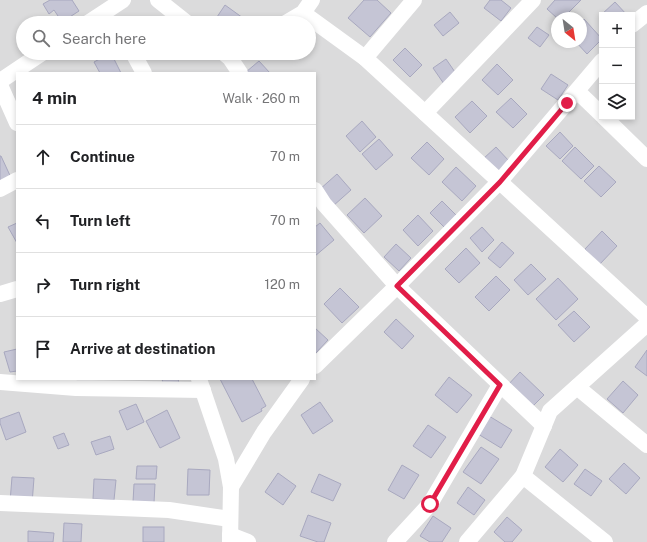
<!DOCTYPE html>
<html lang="en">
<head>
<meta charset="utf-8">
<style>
  body { margin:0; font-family:"Public Sans",sans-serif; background:#f6f6f6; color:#202124 }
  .controls { position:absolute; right:12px; top:12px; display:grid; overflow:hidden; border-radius:0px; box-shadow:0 2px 6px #0003 }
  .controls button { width:36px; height:36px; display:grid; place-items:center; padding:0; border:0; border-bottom:1px solid #e0e0e0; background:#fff; color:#202124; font:20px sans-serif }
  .compass { position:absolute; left:551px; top:12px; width:36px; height:36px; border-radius:50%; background:#fff; box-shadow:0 2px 6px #0003; rotate:150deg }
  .stop { position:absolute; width:12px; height:12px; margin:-9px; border:3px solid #e11d48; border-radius:50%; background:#fff }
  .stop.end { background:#e11d48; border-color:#fff; box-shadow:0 1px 4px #0008 }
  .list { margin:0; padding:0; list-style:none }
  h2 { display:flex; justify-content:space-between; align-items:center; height:52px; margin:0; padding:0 16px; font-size:17px }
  h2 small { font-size:13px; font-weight:400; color:#757577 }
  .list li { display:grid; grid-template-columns:26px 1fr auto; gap:12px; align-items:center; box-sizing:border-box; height:64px; padding:0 16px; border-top:1px solid #e0e0e0 }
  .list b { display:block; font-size:15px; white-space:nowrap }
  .list em { font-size:13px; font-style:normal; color:#757577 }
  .icon { flex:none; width:22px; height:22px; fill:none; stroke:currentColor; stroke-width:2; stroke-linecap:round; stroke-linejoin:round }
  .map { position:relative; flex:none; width:647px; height:542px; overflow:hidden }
  .search { position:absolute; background:#fff; box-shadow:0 2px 6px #0003; left:16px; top:16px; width:300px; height:44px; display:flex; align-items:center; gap:10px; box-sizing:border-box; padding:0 14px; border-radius:22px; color:#757577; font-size:15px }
  .panel { position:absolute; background:#fff; box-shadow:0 2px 6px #0003; left:16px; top:72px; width:300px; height:308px; border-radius:0px }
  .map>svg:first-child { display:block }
</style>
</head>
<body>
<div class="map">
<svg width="647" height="542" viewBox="0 0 647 542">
  <rect width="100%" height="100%" fill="#e7e4ee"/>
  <!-- residential -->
  <path fill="#dbdbdc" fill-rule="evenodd" d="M0,0H647V542H0ZM602,15H632V117H602ZM557,18H581V42H557ZM23,23H309V53H23ZM17,73H315V379H17Z"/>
  <!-- building -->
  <g fill="#c5c5d5" stroke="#a8a8bf">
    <polygon points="50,0 72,0 79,11 62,22 54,10 49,14 43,4"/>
    <polygon points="364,0 377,0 391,13 370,37 348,18"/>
    <polygon points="490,0 501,0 511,8 501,21 484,8"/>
    <polygon points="555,0 581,0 563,18 557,18 547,9"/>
    <polygon points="615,2 627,15 602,15 602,16 601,15"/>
    <polygon points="225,5 243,18 240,23 213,23"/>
    <polygon points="450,12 459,23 443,36 434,25"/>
    <polygon points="584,19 602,39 587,54 576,42 581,42 581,23"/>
    <polygon points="537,27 549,35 540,47 528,38"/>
    <polygon points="405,48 422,65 410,77 393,60"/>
    <polygon points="111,53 121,73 100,73 94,62"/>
    <polygon points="446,59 457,75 444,84 433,68"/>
    <polygon points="259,61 270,73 247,73 246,72"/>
    <polygon points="497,64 513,80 498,95 482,80"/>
    <polygon points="551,74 568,85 558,100 541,89"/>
    <polygon points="511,98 527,114 513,128 496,112"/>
    <polygon points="472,101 487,116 470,133 455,117"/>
    <polygon points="362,121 376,137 360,152 346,136"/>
    <polygon points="560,132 573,146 560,159 546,146"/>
    <polygon points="379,139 393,155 376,170 362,154"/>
    <polygon points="427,142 444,159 429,175 411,158"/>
    <polygon points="496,147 509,161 496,173 483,159"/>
    <polygon points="575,147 594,166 581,179 562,161"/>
    <polygon points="0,156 1,156 13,182 0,188"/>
    <polygon points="599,166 616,182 601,197 584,181"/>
    <polygon points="456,167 476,186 462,201 442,182"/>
    <polygon points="337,174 351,190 333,206 319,190"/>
    <polygon points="365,198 382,216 364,233 347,215"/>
    <polygon points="442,201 457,216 445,228 430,213"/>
    <polygon points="418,215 433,231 418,246 403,230"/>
    <polygon points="17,223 17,243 8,227"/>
    <polygon points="320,223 334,240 315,256 315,227"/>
    <polygon points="482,227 494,240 482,252 470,238"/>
    <polygon points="602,231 617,246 600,264 585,249"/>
    <polygon points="502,242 514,253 500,268 488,258"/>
    <polygon points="396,244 411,258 399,271 384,257"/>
    <polygon points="466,248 480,263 459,283 445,269"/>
    <polygon points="531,264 546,279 528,295 514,280"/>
    <polygon points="496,276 510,290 489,311 475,297"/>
    <polygon points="558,278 578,299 556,320 536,299"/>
    <polygon points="340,288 359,307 342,323 324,304"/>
    <polygon points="574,311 590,327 574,342 558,325"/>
    <polygon points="396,319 414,336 402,349 384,332"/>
    <polygon points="315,328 328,340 315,354"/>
    <polygon points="17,349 17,371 10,372 4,352"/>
    <polygon points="647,350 647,376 635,367"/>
    <polygon points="520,372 544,395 529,410 506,387"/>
    <polygon points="449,377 472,395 457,413 435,395"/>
    <polygon points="162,379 178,379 179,383 164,387"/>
    <polygon points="220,379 252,379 266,406 261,409 262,411 242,422"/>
    <polygon points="623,381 638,395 623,413 607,399"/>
    <polygon points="320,402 333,421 313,434 301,415"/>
    <polygon points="136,404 144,422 127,430 119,411"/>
    <polygon points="167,410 180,438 160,448 146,421"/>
    <polygon points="19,412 26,432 6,440 0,423 0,419"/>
    <polygon points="489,416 512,430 501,448 478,434"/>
    <polygon points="428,425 446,437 431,458 413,446"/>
    <polygon points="64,433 69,445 58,449 53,437"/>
    <polygon points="110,436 114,449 96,455 91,442"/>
    <polygon points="481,447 499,459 481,484 463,472"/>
    <polygon points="560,449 578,465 563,482 545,467"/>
    <polygon points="624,463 640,478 626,494 609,479"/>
    <polygon points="402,465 419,475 404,499 388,490"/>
    <polygon points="137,466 157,466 156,479 136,479"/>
    <polygon points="188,469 210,470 209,495 187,495"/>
    <polygon points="585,469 602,481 591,496 574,484"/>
    <polygon points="278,473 296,486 283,505 265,492"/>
    <polygon points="319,474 341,484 333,501 311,492"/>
    <polygon points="12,477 34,478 32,504 10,502"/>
    <polygon points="94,479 116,480 114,500 93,499"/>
    <polygon points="134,484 155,484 154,503 133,502"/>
    <polygon points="468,487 485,500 474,515 457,503"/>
    <polygon points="308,515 331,523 324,542 318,542 300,536"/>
    <polygon points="433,516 451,528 442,542 430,542 420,536"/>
    <polygon points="507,517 522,530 512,542 505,542 494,532"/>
    <polygon points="64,523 82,524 81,542 63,542"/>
    <rect x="143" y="527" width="21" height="15"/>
    <polygon points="28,531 54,533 53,542 28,542"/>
  </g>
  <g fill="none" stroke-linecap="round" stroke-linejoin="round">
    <!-- street -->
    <g stroke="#fff" stroke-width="16">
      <polyline points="158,0 187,23"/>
      <polyline points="303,13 365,58 647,317"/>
      <polyline points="88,23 123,0"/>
      <polyline points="286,23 303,13 312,0"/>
      <polyline points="632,25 647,13"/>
      <polyline points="133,53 144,73"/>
      <polyline points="224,53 230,58 240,73"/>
      <polyline points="365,58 414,0"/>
      <polyline points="0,81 42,53"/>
      <polyline points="0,85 17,123"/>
      <polyline points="577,91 602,115"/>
      <polyline points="425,113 533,0"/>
      <polyline points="604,117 647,159"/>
      <polyline points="0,189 17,180"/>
      <polyline points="315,190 324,204 397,286 544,426"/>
      <polyline points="0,294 17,289"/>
      <polyline points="315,366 397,286 500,181 602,61"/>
      <polyline points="199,379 226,459 231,487"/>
      <polyline points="0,382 76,388 203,390"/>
      <polyline points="577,387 647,445"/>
      <polyline points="523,476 605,542"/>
      <polyline points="0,503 169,510 230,519"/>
      <polyline points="230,535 248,542"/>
      <polyline points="230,542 231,487 264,432 302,379"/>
      <polyline points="395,542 430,504 500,385"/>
      <polyline points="467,542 523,476 550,411 647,324"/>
    </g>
  </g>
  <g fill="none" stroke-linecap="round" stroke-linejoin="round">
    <!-- route -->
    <polyline stroke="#e11d48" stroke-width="5" points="430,504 500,385 397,286 500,182 567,103"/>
  </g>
</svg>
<div class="controls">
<button>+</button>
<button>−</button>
<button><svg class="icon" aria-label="layers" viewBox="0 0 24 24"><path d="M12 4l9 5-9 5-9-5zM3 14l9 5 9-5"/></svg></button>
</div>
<svg class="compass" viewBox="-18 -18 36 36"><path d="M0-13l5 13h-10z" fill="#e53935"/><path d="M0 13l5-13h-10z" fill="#757577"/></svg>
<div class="stop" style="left:430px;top:504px"></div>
<div class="stop end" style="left:567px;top:103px"></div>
<div class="search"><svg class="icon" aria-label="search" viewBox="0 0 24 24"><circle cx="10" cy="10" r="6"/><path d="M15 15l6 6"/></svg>Search here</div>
<section class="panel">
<h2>4 min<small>Walk · 260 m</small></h2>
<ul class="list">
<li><svg class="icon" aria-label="ahead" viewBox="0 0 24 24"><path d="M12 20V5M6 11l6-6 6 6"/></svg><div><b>Continue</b></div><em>70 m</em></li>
<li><svg class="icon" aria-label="left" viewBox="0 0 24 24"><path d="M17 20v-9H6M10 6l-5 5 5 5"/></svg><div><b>Turn left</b></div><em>70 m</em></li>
<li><svg class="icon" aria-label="right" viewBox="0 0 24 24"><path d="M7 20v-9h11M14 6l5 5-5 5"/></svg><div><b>Turn right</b></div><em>120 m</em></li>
<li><svg class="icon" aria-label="arrive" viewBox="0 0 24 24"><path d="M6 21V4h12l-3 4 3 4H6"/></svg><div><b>Arrive at destination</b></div></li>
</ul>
</section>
</div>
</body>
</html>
